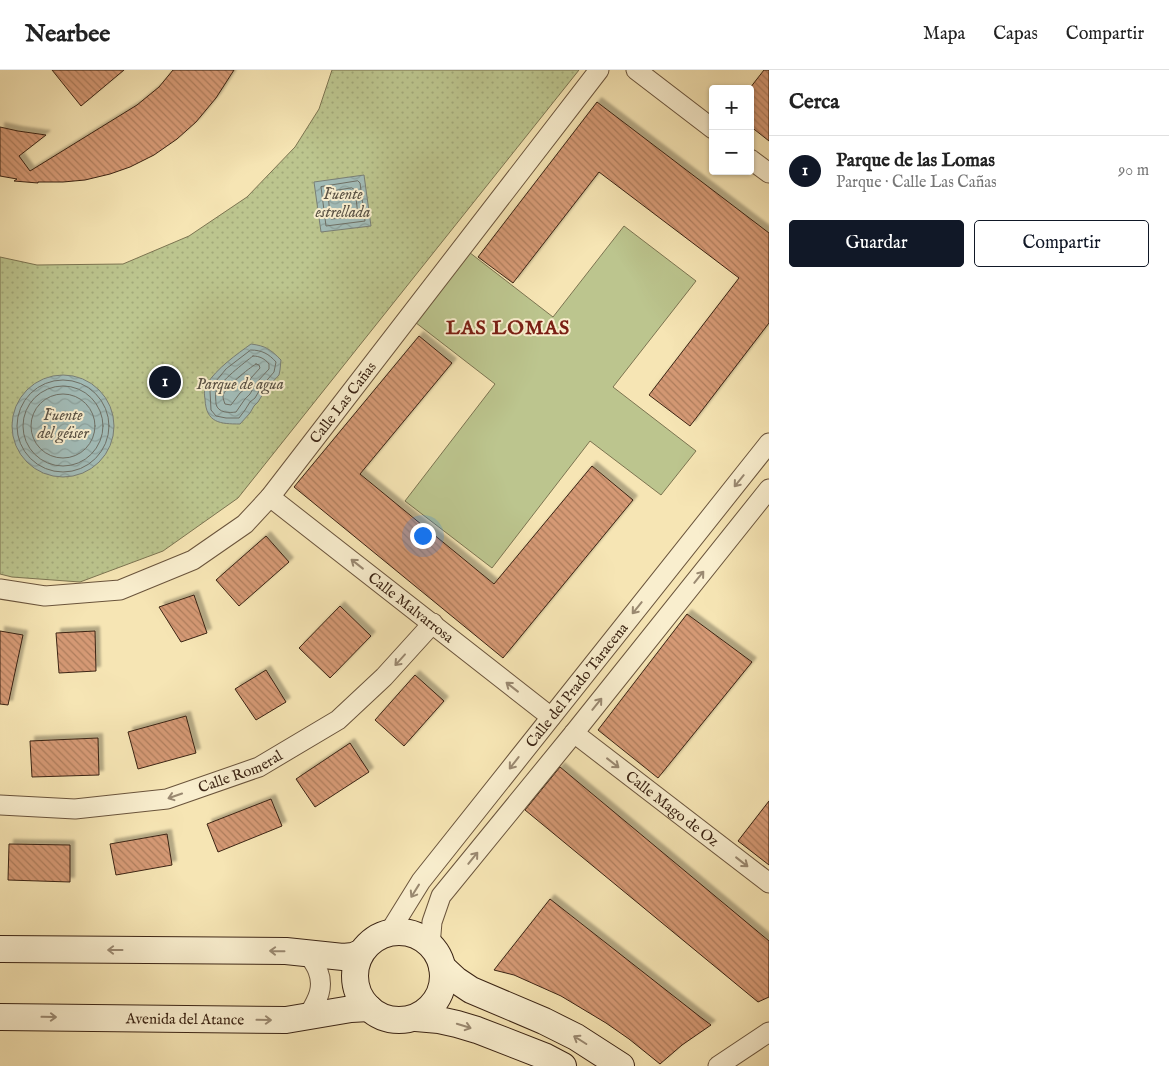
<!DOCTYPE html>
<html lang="es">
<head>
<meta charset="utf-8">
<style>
  body { margin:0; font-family:"IM FELL English",serif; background:#f6f6f6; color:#222 }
  .controls { position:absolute; right:15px; top:15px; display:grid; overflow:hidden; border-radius:5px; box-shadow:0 1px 4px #0004 }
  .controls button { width:45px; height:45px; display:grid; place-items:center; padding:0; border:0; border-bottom:1px solid #e0e0e0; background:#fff; color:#222; font:25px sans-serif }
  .you { position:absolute; left:422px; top:465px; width:18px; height:18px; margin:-12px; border:4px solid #fff; border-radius:50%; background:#1a73e8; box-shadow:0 0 0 8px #1a73e833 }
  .badge { display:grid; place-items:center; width:32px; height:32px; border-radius:50%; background:#111827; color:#fff; font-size:16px; font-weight:700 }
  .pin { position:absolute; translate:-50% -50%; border:2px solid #fff; box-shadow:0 1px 5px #0006 }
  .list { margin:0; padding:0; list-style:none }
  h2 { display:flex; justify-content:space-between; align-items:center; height:65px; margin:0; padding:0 20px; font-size:21px }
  h2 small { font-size:16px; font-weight:400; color:#767676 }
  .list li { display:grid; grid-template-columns:32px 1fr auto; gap:15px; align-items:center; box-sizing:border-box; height:70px; padding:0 20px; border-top:1px solid #e0e0e0 }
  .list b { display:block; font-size:19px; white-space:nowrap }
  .list p { margin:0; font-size:16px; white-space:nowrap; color:#767676 }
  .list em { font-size:16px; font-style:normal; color:#767676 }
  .actions { display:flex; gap:10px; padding:15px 20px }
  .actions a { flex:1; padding:11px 0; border:1px solid #111827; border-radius:5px; text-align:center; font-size:18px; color:#111827 }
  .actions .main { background:#111827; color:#fff }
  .map { position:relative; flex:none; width:769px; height:996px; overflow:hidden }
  header { display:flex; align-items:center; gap:30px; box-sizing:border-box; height:70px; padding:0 25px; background:#fff; border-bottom:1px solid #e0e0e0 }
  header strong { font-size:24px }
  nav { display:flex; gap:28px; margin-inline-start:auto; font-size:18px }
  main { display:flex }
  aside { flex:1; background:#fff }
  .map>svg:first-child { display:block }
</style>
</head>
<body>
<header>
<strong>Nearbee</strong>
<nav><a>Mapa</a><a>Capas</a><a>Compartir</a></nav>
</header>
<main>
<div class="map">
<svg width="769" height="996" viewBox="0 0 769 996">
  <defs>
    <pattern id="grass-dots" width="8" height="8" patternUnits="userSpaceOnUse" patternTransform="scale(1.25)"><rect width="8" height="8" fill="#bcc58e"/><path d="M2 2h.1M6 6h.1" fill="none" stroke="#a2a97a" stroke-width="1.8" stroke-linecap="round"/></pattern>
    <pattern id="water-waves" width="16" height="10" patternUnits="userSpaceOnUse" patternTransform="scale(1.25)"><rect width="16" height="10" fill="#a2bcb8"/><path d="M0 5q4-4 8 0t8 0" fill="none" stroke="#8ca19d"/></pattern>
    <pattern id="building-back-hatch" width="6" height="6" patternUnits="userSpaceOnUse" patternTransform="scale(1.25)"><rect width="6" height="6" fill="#d59974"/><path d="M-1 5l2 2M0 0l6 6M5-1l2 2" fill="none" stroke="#ae7d5e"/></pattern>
    <filter id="shadow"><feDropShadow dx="4.5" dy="-4.5" stdDeviation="1" flood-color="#0004"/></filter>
  </defs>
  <rect width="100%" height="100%" fill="#f6e5b4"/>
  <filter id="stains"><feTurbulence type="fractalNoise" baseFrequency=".004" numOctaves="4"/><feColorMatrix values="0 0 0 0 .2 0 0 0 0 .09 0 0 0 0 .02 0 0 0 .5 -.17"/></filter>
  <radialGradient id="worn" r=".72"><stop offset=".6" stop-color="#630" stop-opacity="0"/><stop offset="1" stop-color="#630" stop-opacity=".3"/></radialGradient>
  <!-- grass -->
  <polygon fill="url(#grass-dots)" stroke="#7c7451" points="332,0 579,0 238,428 163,481 80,512 12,507 0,504 0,187 37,195 123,194 189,166 247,127 295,77 319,39"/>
  <!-- garden -->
  <polygon fill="#bcc58e" stroke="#7c7451" points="624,156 696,211 613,317 696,381 661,425 590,371 492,498 405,431 495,314 411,249 465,179 553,247"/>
  <!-- water -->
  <g fill="url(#water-waves)" stroke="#797f76">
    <polygon points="364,105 371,156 321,162 314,112"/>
    <path d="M251,274C266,276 270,279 281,290L280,300L279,305L266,319L258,332L254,336L250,343L240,354C220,354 206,353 205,329C204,324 204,318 207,314C216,299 237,284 251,274Z"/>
    <circle cx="63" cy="356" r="51"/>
  </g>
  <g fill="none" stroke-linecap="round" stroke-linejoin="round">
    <!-- shore -->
    <g stroke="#6e7066" stroke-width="1">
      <polygon points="358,111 360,113 365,151 326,156 321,117"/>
      <polygon points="352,118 355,120 358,145 356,147 331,149 330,147 328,122"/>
      <path d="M251,280C262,280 269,284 276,292L274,302L262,316L255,328L250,332L245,340L239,348H226L216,346L211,340L210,321L211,317L226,299Z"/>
      <path d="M253,286C260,286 265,289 269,294V299L257,312L250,324L245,329L236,342C229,343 218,343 216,334C216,331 215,325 216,322C218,313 245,292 253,286Z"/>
      <path d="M256,294L259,295L260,298L251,308L245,319L240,323L231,335L225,334C224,331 223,329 223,326C224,318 249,298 256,294Z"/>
      <circle cx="63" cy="356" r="46"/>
      <circle cx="63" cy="356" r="40"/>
      <circle cx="63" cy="356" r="32"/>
    </g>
  </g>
  <!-- building -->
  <g fill="url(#building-back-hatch)" stroke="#3b2414" filter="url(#shadow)">
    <polygon points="52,0 124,0 81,36"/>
    <polygon points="173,0 234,0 216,28 196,52 177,69 154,85 130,97 110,104 85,110 63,112 38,112 38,113 14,111 17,109 0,106 0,57 18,61 46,65 19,86 30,101 137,35 159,17"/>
    <polygon points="764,0 769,0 769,71 750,56 750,18"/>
    <polygon points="597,32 769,163 769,253 690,356 649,325 739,208 599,102 513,213 478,187"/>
    <polygon points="419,266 452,293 360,404 494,514 592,396 633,430 503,588 294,417"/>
    <polygon points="266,466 289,492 239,536 216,510"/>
    <polygon points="194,525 207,563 181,572 159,537"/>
    <polygon points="340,536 371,566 330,608 299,578"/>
    <polygon points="687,544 752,592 658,708 598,660"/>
    <polygon points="0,561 23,565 8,635 0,634"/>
    <polygon points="95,561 96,601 59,603 56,563"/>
    <polygon points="266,600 286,632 256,650 235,619"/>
    <polygon points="415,605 444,631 404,676 375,650"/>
    <polygon points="186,646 196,683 138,699 128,662"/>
    <polygon points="98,668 99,705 32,707 30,671"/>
    <polygon points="350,673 369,702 315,737 296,709"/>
    <polygon points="560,697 769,871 769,927 758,932 525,740"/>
    <polygon points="271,729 282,756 218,782 207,754"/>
    <polygon points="769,731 769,795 738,771"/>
    <polygon points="167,764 172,795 116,805 110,774"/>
    <polygon points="9,774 70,775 70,812 8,810"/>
    <polygon points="550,829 699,946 711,955 682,975 660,994 629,969 606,953 561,926 514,905 494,900"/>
  </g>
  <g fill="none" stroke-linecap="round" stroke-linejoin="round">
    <!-- minor casing -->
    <g stroke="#6a543c" stroke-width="21">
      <g id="minor">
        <polyline points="636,0 713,59"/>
        <polyline points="750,89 769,103"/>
        <path id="s1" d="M270,427L551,647"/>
        <path id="s2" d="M0,519L45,526L120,520L193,490L245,454L270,427L599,0"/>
        <path id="s3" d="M574,663L769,813"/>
        <path id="s4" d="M0,735L75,739L167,729L259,697L338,650L384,607L433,553"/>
        <path id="s5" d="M390,861L421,811L769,373"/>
        <polyline points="430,876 432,852 441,826 574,663 769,419"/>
        <path d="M308,946C316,932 325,919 318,901C316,895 311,889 308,883"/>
        <polyline points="718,996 769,962"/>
      </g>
    </g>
    <!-- secondary casing -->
    <g stroke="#3b2414" stroke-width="28">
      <g id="secondary">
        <circle cx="399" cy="906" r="44"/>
        <polyline points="0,879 286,881 343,887 353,886 360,883"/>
        <polyline points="442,897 456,910 471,920 544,951 576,967 621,996"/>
        <path id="s6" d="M0,947L286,950L351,939L369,938"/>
        <polyline points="416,948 439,950 457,954 477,960 544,986 563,996"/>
      </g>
    </g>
    <!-- minor -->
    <use href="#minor" stroke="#f9eece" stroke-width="19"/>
    <!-- secondary -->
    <use href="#secondary" stroke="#f9eece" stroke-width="26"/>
  </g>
  <!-- one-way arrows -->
  <defs><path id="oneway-shaft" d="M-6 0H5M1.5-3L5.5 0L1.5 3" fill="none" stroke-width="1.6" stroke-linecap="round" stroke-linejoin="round" transform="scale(1.25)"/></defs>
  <g stroke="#9a8971">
    <use href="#oneway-shaft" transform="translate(739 411) rotate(129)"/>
    <use href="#oneway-shaft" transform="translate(357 494) rotate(-142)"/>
    <use href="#oneway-shaft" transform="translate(699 507) rotate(-51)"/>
    <use href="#oneway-shaft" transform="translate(637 538) rotate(129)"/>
    <use href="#oneway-shaft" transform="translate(400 590) rotate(132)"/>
    <use href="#oneway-shaft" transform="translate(512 617) rotate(-142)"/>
    <use href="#oneway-shaft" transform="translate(597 634) rotate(-51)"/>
    <use href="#oneway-shaft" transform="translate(514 693) rotate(128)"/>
    <use href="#oneway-shaft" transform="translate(613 693) rotate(38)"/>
    <use href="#oneway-shaft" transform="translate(175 726) rotate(161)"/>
    <use href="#oneway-shaft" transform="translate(473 788) rotate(-51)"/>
    <use href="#oneway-shaft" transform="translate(742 792) rotate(38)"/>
    <use href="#oneway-shaft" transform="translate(415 821) rotate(122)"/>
    <use href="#oneway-shaft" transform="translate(115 880) rotate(-180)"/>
    <use href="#oneway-shaft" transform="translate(277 881) rotate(-179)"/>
    <use href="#oneway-shaft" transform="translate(49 947) rotate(1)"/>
    <use href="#oneway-shaft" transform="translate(264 950) rotate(1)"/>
    <use href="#oneway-shaft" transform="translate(464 956) rotate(17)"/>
    <use href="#oneway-shaft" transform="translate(580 970) rotate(-148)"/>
  </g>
  <g text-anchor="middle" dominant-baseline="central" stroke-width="4" stroke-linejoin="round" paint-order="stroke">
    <!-- street labels -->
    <g font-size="15" fill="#3b2414" stroke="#f9eece">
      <text stroke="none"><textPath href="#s2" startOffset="419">Calle Las Cañas</textPath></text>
      <text stroke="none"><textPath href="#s1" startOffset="179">Calle Malvarrosa</textPath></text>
      <text stroke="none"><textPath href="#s5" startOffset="309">Calle del Prado Taracena</textPath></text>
      <text stroke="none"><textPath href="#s4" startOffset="246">Calle Romeral</textPath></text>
      <text stroke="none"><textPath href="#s3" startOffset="124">Calle Mago de Oz</textPath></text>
      <text stroke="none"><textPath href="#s6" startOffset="185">Avenida del Atance</textPath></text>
    </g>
    <!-- water labels -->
    <g font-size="16" font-style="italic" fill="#5a5245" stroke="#f9eece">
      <text x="343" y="125">Fuente<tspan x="343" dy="18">estrellada</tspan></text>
      <text x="240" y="315">Parque de agua</text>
      <text x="63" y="346">Fuente<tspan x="63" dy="18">del géiser</tspan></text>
    </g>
    <!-- district labels -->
    <g font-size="20" font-weight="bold" letter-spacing="1" fill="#7a1f14" stroke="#f9eece">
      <text x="508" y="258">LAS LOMAS</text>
    </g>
  </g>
  <rect width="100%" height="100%" filter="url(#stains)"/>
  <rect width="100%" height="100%" fill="url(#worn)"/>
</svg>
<div class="controls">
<button>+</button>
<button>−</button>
</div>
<div class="you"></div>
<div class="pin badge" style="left:165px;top:312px">1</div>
</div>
<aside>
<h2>Cerca<small></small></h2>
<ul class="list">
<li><span class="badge">1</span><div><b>Parque de las Lomas</b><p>Parque · Calle Las Cañas</p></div><em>90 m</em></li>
</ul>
<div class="actions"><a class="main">Guardar</a><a>Compartir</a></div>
</aside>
</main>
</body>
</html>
